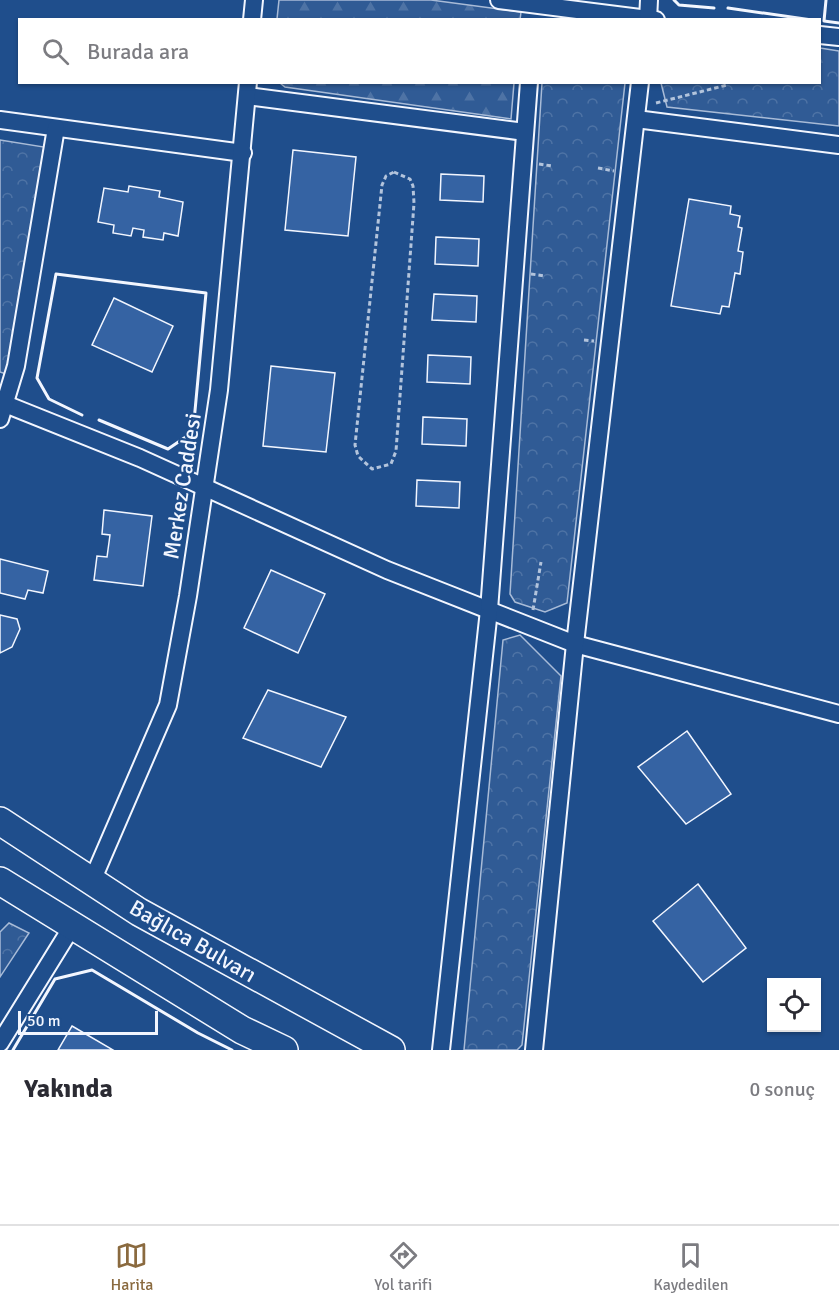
<!DOCTYPE html>
<html lang="tr">
<head>
<meta charset="utf-8">
<style>
  body { margin:0; font-family:Signika,sans-serif; background:#f7f7f7; color:#2b2b33 }
  .controls { position:absolute; right:18px; bottom:18px; display:grid; overflow:hidden; border-radius:0px; box-shadow:0 2px 4px #0004 }
  .controls button { width:54px; height:54px; display:grid; place-items:center; padding:0; border:0; border-bottom:2px solid #e1e1e2; background:#fff; color:#2b2b33; font:30px sans-serif }
  .scale { position:absolute; left:18px; bottom:15px; width:140px; box-sizing:border-box; padding-left:6px; border:3px solid #f2f6ff; border-top:0; font-size:16px; line-height:21px; white-space:nowrap; color:#f2f6ff; -webkit-text-stroke:4px #1f4e8c; paint-order:stroke }
  .list { margin:0; padding:0; list-style:none }
  h2 { display:flex; justify-content:space-between; align-items:center; height:78px; margin:0; padding:0 24px; font-size:26px }
  h2 small { font-size:20px; font-weight:400; color:#7c7c81 }
  .icon { flex:none; width:33px; height:33px; fill:none; stroke:currentColor; stroke-width:2; stroke-linecap:round; stroke-linejoin:round }
  .map { position:relative; flex:none; width:839px; height:1050px; overflow:hidden }
  .search { position:absolute; background:#fff; box-shadow:0 2px 4px #0004; left:18px; right:18px; top:18px; height:66px; display:flex; align-items:center; gap:15px; box-sizing:border-box; padding:0 21px; border-radius:0px; color:#7c7c81; font-size:22px }
  .sheet { height:174px; background:#fff }
  nav { display:flex; justify-content:space-around; align-items:center; box-sizing:border-box; height:84px; border-top:2px solid #e1e1e2; background:#fff; font-size:16px; color:#7c7c81 }
  nav a { display:grid; justify-items:center; gap:3px }
  nav .on { color:#8a6a3f }
  .map>svg:first-child { display:block }
</style>
</head>
<body>
<div class="map">
<svg width="839" height="1050" viewBox="0 0 839 1050">
  <defs>
    <pattern id="forest-firs" width="22" height="20" patternUnits="userSpaceOnUse" patternTransform="scale(1.5)"><rect width="22" height="20" fill="#305b95"/><path d="M5 1l3.5 6h-7zM16 11l3.5 6h-7z" fill="#4e73a5"/></pattern>
    <pattern id="park-crowns" width="20" height="18" patternUnits="userSpaceOnUse" patternTransform="scale(1.5)"><rect width="20" height="18" fill="#305b95"/><path d="M2 6a3 3 0 1 1 6 0M12 15a3 3 0 1 1 6 0" fill="none" stroke="#4e73a5"/></pattern>
  </defs>
  <rect width="100%" height="100%" fill="#1f4e8c"/>
  <!-- forest -->
  <g fill="url(#forest-firs)" stroke="#a8bbd7" stroke-width="1.5">
    <polygon points="279,0 431,0 521,12 520,20 277,19"/>
    <polygon points="280,83 514,83 511,119 285,87"/>
  </g>
  <!-- park -->
  <g fill="url(#park-crowns)" stroke="#a8bbd7" stroke-width="1.5">
    <polygon points="820,48 839,51 839,126 667,107 661,83 820,82"/>
    <polygon points="542,83 625,83 567,603 545,612 515,602 510,594"/>
    <polygon points="0,140 44,147 6,374 0,372"/>
    <polygon points="520,635 561,676 522,1045 517,1050 464,1050 503,640"/>
    <polygon points="9,923 29,933 0,977 0,932"/>
  </g>
  <!-- building -->
  <g fill="#3563a3" stroke="#f2f6ff" stroke-width="1.5">
    <polygon points="293,150 356,157 348,236 285,230"/>
    <polygon points="441,174 484,176 483,202 440,200"/>
    <polygon points="129,186 160,191 159,197 183,202 178,236 164,233 163,240 143,237 144,230 133,228 131,236 113,233 114,225 98,222 104,188 128,192"/>
    <polygon points="689,199 731,206 730,214 740,216 738,227 742,228 738,251 743,252 740,274 735,273 729,307 722,306 720,314 671,306"/>
    <polygon points="436,237 479,239 478,266 435,264"/>
    <polygon points="434,294 477,296 476,322 432,320"/>
    <polygon points="114,298 173,326 152,372 92,345"/>
    <polygon points="428,355 471,357 470,384 427,382"/>
    <polygon points="271,366 335,373 326,452 263,446"/>
    <polygon points="423,417 467,419 466,446 422,444"/>
    <polygon points="417,480 460,482 459,508 416,506"/>
    <polygon points="104,510 152,516 143,586 94,580 97,556 107,557 110,535 102,534"/>
    <polygon points="0,559 48,571 43,593 28,590 25,599 0,593"/>
    <polygon points="271,570 325,594 298,653 244,628"/>
    <polygon points="0,615 17,619 20,629 12,647 0,653"/>
    <polygon points="268,690 346,717 321,767 243,738"/>
    <polygon points="687,731 731,794 686,824 638,767"/>
    <polygon points="698,884 746,948 703,982 653,921"/>
    <polygon points="72,1026 113,1050 58,1050"/>
  </g>
  <g fill="none" stroke-linecap="round" stroke-linejoin="round">
    <!-- street casing -->
    <g stroke="#f2f6ff" stroke-width="20">
      <g id="street">
        <polyline points="499,0 656,20"/>
        <polyline points="252,20 254,0"/>
        <polyline points="648,20 649,0"/>
        <polyline points="820,35 839,37"/>
        <polyline points="247,96 525,132"/>
        <polyline points="636,119 839,145"/>
        <polyline points="0,120 243,153"/>
        <polyline points="0,402 140,458 387,570 575,644 839,714"/>
        <polyline points="0,419 16,366 56,128"/>
        <polyline points="92,881 168,705 188,596 219,390 248,82"/>
        <polyline points="0,1043 73,925"/>
        <polyline points="441,1050 489,610 529,82"/>
        <polyline points="534,1050 575,644 640,82"/>
      </g>
    </g>
    <!-- primary casing -->
    <g stroke="#f2f6ff" stroke-width="30">
      <g id="primary">
        <polyline points="0,821 139,912 391,1050"/>
        <polyline points="0,881 242,1030 284,1050"/>
      </g>
    </g>
    <!-- path -->
    <g stroke="#b3c4dc" stroke-width="3" stroke-dasharray="4.5 3" stroke-linecap="butt">
      <polyline points="656,103 727,85"/>
      <polyline points="539,164 552,166"/>
      <polyline points="598,168 614,171"/>
      <polygon points="394,172 410,179 413,186 414,203 396,451 391,464 372,469 358,456 355,445 382,185 386,176"/>
      <polyline points="531,274 545,276"/>
      <polyline points="584,340 594,341"/>
      <polyline points="533,610 541,562"/>
    </g>
    <!-- street -->
    <use href="#street" stroke="#1f4e8c" stroke-width="16"/>
    <!-- primary -->
    <use href="#primary" stroke="#1f4e8c" stroke-width="27"/>
    <!-- wall -->
    <g stroke="#f2f6ff" stroke-width="3">
      <polyline points="674,0 679,5 714,8"/>
      <polyline points="826,0 824,21 839,23"/>
      <polyline points="728,8 812,20"/>
      <polyline points="82,415 49,399 37,378 56,274 206,293 193,432 168,449 99,420"/>
      <polyline points="13,1050 55,979 92,970 198,1033 232,1050"/>
    </g>
  </g>
  <g text-anchor="middle" dominant-baseline="central" stroke-width="4.5" stroke-linejoin="round" paint-order="stroke">
    <!-- street labels -->
    <g font-size="22" fill="#f2f6ff" stroke="#1f4e8c">
      <text transform="translate(182 486) rotate(-81)">Merkez Caddesi</text>
      <text transform="translate(193 941) rotate(30)">Bağlıca Bulvarı</text>
    </g>
  </g>
</svg>
<div class="controls">
<button><svg class="icon" aria-label="locate" viewBox="0 0 24 24"><circle cx="12" cy="12" r="6"/><path d="M12 2v4M12 18v4M2 12h4M18 12h4"/></svg></button>
</div>
<div class="scale">50 m</div>
<div class="search"><svg class="icon" aria-label="search" viewBox="0 0 24 24"><circle cx="10" cy="10" r="6"/><path d="M15 15l6 6"/></svg>Burada ara</div>
</div>
<section class="sheet">
<h2>Yakında<small>0 sonuç</small></h2>
<ul class="list">
</ul>
</section>
<nav>
<a class="on"><svg class="icon" aria-label="map" viewBox="0 0 24 24"><path d="M3 6l6-2 6 2 6-2v14l-6 2-6-2-6 2zM9 4v14M15 6v14"/></svg>Harita</a>
<a><svg class="icon" aria-label="directions" viewBox="0 0 24 24"><path d="M12 3l9 9-9 9-9-9zM9 14v-3h6M13 9l2 2-2 2"/></svg>Yol tarifi</a>
<a><svg class="icon" aria-label="saved" viewBox="0 0 24 24"><path d="M7 4h10v16l-5-4-5 4z"/></svg>Kaydedilen</a>
</nav>
</body>
</html>
